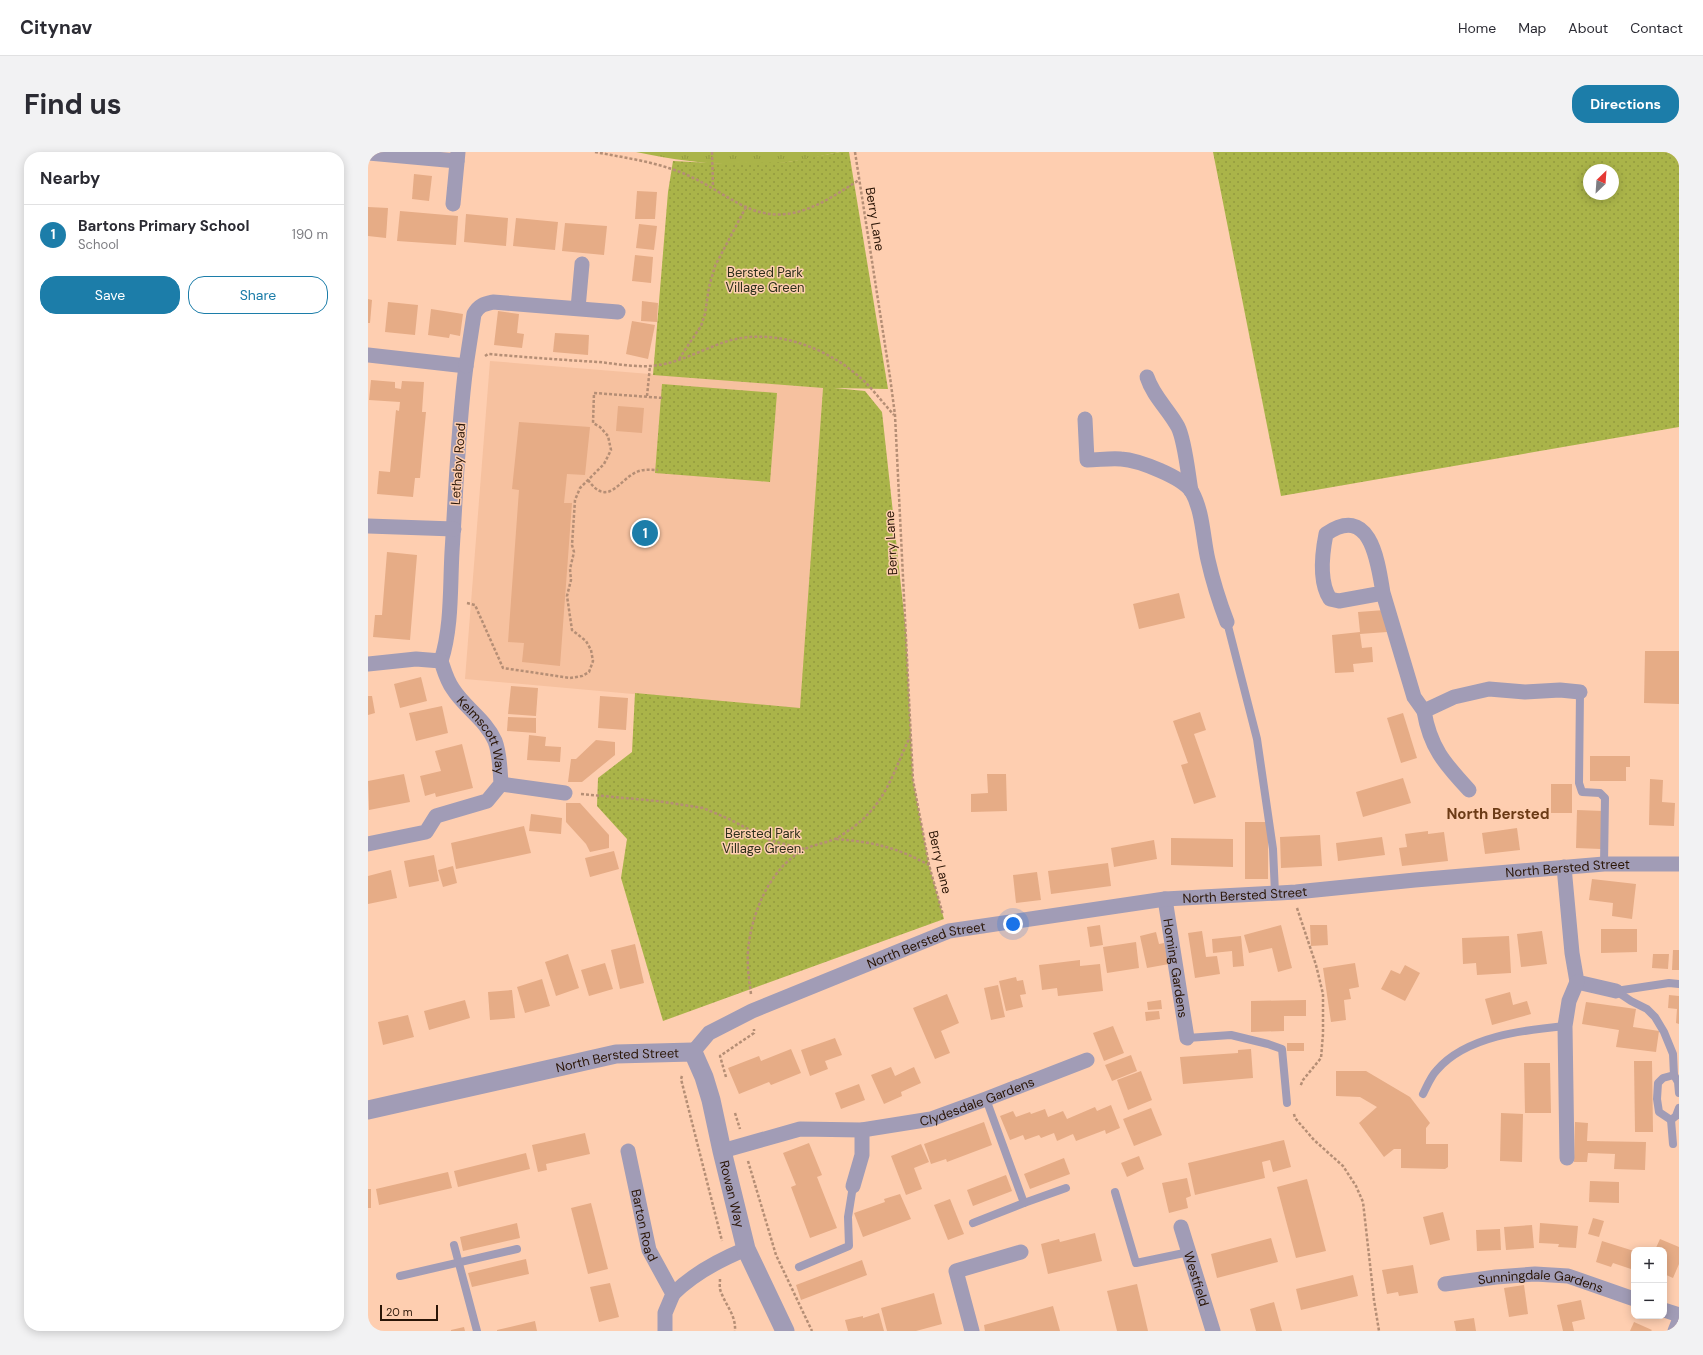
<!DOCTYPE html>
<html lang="en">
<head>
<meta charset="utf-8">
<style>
  body { margin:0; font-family:"DM Sans",sans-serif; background:#f2f2f3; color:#2b2b33 }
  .controls { position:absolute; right:12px; bottom:12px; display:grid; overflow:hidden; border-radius:8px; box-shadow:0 2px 10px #0003 }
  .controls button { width:36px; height:36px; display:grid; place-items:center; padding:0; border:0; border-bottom:1px solid #e1e1e2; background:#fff; color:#2b2b33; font:20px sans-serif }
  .compass { position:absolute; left:1215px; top:12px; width:36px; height:36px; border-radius:50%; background:#fff; box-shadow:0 2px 10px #0003; rotate:25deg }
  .scale { position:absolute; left:12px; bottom:10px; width:58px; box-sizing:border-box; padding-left:4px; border:2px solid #2a1506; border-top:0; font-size:11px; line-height:14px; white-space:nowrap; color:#2a1506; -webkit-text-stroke:3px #feceb0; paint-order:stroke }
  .you { position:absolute; left:645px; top:772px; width:14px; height:14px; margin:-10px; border:3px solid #fff; border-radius:50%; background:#1a73e8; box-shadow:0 0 0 6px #1a73e833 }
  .badge { display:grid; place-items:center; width:26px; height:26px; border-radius:50%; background:#1c7da9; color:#fff; font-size:13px; font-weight:700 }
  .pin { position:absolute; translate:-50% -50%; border:2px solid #fff; box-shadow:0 1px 4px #0006 }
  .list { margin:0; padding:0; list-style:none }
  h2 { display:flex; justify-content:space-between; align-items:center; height:52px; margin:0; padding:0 16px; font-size:17px }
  h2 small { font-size:13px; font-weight:400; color:#7c7c81 }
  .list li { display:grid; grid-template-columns:26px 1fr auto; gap:12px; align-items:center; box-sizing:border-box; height:60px; padding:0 16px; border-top:1px solid #e1e1e2 }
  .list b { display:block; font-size:15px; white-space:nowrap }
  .list p { margin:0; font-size:13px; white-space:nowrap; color:#7c7c81 }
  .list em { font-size:13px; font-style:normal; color:#7c7c81 }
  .actions { display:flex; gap:8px; padding:12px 16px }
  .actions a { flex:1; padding:9px 0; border:1px solid #1c7da9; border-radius:16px; text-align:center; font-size:14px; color:#1c7da9 }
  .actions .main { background:#1c7da9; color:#fff }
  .map { position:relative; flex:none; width:1311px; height:1179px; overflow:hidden; border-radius:16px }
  header { display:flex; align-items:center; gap:24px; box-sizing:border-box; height:56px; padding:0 20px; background:#fff; border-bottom:1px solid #e1e1e2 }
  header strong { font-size:19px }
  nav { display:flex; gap:22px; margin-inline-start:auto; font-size:14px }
  .intro { display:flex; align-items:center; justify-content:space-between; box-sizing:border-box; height:96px; padding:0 24px }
  h1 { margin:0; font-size:28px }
  .button { padding:10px 18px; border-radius:16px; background:#1c7da9; color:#fff; font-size:14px; font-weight:700 }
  main { display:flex; gap:24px; padding:0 24px }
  aside { flex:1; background:#fff; border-radius:16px; box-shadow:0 2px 10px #0003 }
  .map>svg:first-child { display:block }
</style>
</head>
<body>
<header>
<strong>Citynav</strong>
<nav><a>Home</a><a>Map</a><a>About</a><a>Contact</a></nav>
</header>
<div class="intro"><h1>Find us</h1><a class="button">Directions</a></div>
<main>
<aside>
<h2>Nearby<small></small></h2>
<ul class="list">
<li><span class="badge">1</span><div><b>Bartons Primary School</b><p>School</p></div><em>190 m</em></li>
</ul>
<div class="actions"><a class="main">Save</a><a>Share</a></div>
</aside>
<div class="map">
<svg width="1311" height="1179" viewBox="0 0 1311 1179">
  <defs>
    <pattern id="grass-tufts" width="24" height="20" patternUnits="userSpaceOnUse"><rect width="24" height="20" fill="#aab449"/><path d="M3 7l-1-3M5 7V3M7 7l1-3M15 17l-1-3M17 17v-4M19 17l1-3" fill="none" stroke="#929a3e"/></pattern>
    <pattern id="park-dots" width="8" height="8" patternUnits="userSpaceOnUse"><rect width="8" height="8" fill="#aab449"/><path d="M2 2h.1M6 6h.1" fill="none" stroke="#929a3e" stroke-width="1.8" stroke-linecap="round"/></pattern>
  </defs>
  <rect width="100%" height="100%" fill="#feceb0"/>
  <!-- built -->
  <polygon fill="#f6c19f" points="122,209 455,236 433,557 97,527"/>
  <!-- grass -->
  <path fill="url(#grass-tufts)" d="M268,0H472C455,3 438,8 420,10C374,17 314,10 268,0Z"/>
  <!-- park -->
  <g fill="url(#park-dots)" fill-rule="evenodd">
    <polygon points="472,0 481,0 520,237 466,236 497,239 514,260 538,480 545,628 561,713 576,767 295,869 253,726 259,687 229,654 230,626 264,600 267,541 432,556 455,236 285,223 300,40 305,9 363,12 420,10"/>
    <path d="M845,0H1311V275L913,344ZM1221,18H1245V42H1221Z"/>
    <polygon points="294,232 409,241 402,330 287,321"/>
  </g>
  <!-- building -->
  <g fill="#e6ac86">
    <polygon points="46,22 64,24 61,49 44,47"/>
    <polygon points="269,39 289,40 287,67 267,67"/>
    <polygon points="0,55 20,56 18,86 0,84"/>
    <polygon points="32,59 90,64 88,93 29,89"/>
    <polygon points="98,62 140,66 138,94 96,90"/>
    <polygon points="148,66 190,70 187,98 145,94"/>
    <polygon points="197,71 239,74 236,103 194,99"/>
    <polygon points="271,72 289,74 286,98 268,96"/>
    <polygon points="267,103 285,105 283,131 264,129"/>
    <polygon points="0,147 4,148 2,171 0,171"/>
    <polygon points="274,149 290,151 289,170 273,169"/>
    <polygon points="20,150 50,153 47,183 17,180"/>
    <polygon points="63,157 95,162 92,184 82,182 81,186 60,183"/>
    <polygon points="130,159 151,162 149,181 156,182 154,196 126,193"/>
    <polygon points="264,169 287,173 280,207 258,202"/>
    <polygon points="187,181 221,183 220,203 185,200"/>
    <polygon points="3,228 27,230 27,236 33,237 34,229 56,230 54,260 58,260 55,292 52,326 47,326 45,345 9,342 11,319 22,320 28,258 31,259 32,250 1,248"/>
    <polygon points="250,254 276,256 274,281 248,279"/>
    <polygon points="151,270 222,275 217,323 199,322 196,351 204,351 192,514 154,510 156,491 140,490 151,338 144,337"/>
    <polygon points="19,400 49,403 42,488 5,485 7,463 14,463"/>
    <polygon points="811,441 817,466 771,477 765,452"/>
    <polygon points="1017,458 1019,480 992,482 994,496 1004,495 1005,510 985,512 986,520 967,521 964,483 992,480 990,460"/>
    <polygon points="1277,499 1311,499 1311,552 1276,551"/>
    <polygon points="53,525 59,549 32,556 26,532"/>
    <polygon points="143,534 170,536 168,564 140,562"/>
    <polygon points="0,544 4,544 7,561 0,563"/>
    <polygon points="232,544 260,546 258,578 230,576"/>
    <polygon points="74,554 80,581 48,589 41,561"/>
    <polygon points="832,560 838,578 826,582 848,645 826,652 813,613 820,611 805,569"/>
    <polygon points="1035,561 1049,606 1033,611 1019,566"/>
    <polygon points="140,565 168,566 168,581 139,579"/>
    <polygon points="161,583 178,585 177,594 193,595 192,610 159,608"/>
    <polygon points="228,588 247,590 247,603 214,630 200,630 203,607 208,607"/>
    <polygon points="94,592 105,636 68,645 67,641 57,644 52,624 73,619 67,599"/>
    <polygon points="1222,604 1262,604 1262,615 1258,615 1258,629 1222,629"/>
    <polygon points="36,622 42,650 1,658 0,629"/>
    <polygon points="619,622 638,622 639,659 603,660 603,642 620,641"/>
    <polygon points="1035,626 1043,651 995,665 988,640"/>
    <polygon points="1282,627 1295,628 1294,650 1307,651 1306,674 1281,673"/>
    <rect x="1183" y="632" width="21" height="29"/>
    <polygon points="198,651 212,651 241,683 241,696 222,700 218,692 198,670"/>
    <polygon points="1209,658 1235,659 1233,697 1208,696"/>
    <polygon points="163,662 194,666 193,682 161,679"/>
    <rect x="877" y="670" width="23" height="57"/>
    <polygon points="156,674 163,701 88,717 83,691"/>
    <polygon points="1149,676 1152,698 1117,702 1114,681"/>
    <polygon points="1060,679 1060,682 1076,680 1080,709 1034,714 1031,696 1039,695 1037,682"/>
    <polygon points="952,683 954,714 913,716 912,685"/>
    <polygon points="1014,685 1017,703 970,709 968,691"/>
    <polygon points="803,686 865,687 865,715 803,713"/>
    <polygon points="786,688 789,707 746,715 743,696"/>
    <polygon points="246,699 251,717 222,725 217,706"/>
    <polygon points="66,703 71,729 41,735 36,709"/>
    <polygon points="740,711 743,734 683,742 680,719"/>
    <polygon points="85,714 89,731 75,735 70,718"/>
    <polygon points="23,718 29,746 0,752 0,724"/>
    <polygon points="669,720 673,748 648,751 645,723"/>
    <polygon points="1224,727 1268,732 1264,767 1244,764 1245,751 1221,748"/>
    <polygon points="732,773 735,793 722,795 719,775"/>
    <polygon points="913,773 924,816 910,820 904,796 881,801 876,783"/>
    <polygon points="942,773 959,773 960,793 943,794"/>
    <polygon points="1233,777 1269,777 1269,800 1233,801"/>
    <polygon points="834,779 838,805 849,804 852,822 827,826 820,781"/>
    <polygon points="1174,779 1179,812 1153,815 1149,782"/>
    <polygon points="788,780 791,792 796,791 801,812 779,816 772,784"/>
    <polygon points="873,784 876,814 865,815 864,799 845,801 844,787"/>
    <polygon points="1141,784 1143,821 1109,823 1108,811 1095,812 1094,786"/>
    <polygon points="768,790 771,816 739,821 735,795"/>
    <polygon points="267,792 276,831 252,837 243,798"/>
    <polygon points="1305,798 1311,798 1311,818 1304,818"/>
    <polygon points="200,802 211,836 188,844 177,810"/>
    <polygon points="1285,802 1301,802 1300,817 1284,816"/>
    <polygon points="712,808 712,814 732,812 735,839 690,844 689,836 674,838 671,813"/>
    <polygon points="237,811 245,837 221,844 213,818"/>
    <polygon points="987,811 991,835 981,837 983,847 976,848 978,868 963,870 955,816"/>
    <polygon points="1037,813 1052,821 1037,849 1013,837 1023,818 1032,822"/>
    <polygon points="648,825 649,829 655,828 658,842 652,843 655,855 638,859 631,829"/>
    <polygon points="174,827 182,854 157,861 149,835"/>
    <polygon points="630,833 637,865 623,868 616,836"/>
    <polygon points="144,838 147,866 122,868 120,840"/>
    <polygon points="1142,840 1145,853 1159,849 1163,862 1124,873 1117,847"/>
    <polygon points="579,842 591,871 573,879 582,901 567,907 545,856"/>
    <polygon points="1301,843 1311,844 1311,872 1308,871 1309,857 1300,856"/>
    <polygon points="97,848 102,866 61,878 56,859"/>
    <polygon points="793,848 794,857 780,858 779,850"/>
    <polygon points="938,848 938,864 916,864 916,879 883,880 883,849"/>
    <polygon points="1218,850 1268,857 1265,875 1291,879 1288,900 1248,895 1251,878 1214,872"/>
    <polygon points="791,859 792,867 778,869 777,860"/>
    <polygon points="40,863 46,885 15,893 10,870"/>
    <polygon points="745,874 756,901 736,909 725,881"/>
    <polygon points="467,886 474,903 457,909 460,917 442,924 433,898"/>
    <rect x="919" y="891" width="17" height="8"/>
    <polygon points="423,897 433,921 403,933 401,930 371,942 360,916 391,904 393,909"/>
    <polygon points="883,897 885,926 815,932 812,905 870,901 870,898"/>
    <polygon points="763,903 769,919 744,929 737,913"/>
    <polygon points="1266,909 1284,909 1285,980 1267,980"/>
    <polygon points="1156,911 1182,911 1183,961 1157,961"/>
    <polygon points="523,915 527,924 546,915 553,931 533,940 534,944 516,952 503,923"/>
    <polygon points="773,919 784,948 760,958 749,928"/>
    <polygon points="968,919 998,919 1042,945 1062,971 1058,976 1058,992 1080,992 1080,1015 1077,1017 1033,1016 1033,997 1026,997 1016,1005 991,971 1009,955 992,945 968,944"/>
    <polygon points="491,932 497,948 473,957 467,941"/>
    <polygon points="743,953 752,976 738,982 737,978 708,989 705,982 689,989 686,981 673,986 671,983 657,988 655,983 642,988 632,964 645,959 648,965 662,960 663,962 677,957 680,965 695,959 699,967 727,955 729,959"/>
    <polygon points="783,956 794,983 766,994 755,967"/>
    <polygon points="1133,961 1155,962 1154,1010 1132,1009"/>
    <polygon points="616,970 624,993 579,1010 578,1007 563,1012 556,992"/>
    <polygon points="1207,970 1220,971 1219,989 1278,990 1277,1018 1246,1017 1247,1002 1220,1001 1219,1010 1206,1010"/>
    <polygon points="217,981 222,1002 178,1012 179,1018 170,1020 164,993"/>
    <polygon points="916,988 923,1015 905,1020 902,1008 894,1010 897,1026 827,1043 820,1011"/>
    <polygon points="441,991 454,1023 449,1025 469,1076 442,1086 423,1035 428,1033 415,1001"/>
    <polygon points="553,992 561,1010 546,1016 554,1037 538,1043 523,1004"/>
    <polygon points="158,1001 162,1017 90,1035 86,1019"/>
    <polygon points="771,1004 776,1017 759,1025 753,1011"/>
    <polygon points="696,1006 702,1022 662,1037 656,1022"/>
    <polygon points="80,1020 84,1036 11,1053 8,1037"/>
    <polygon points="638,1023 644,1039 605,1054 599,1038"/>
    <polygon points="819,1026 823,1044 818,1046 820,1056 801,1061 794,1031"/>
    <polygon points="939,1027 958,1099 928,1106 909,1035"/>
    <polygon points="1222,1029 1251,1030 1251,1051 1221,1050"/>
    <rect x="0" y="1037" width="3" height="19"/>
    <polygon points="532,1042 543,1067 495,1085 486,1061 517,1050 516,1047"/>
    <polygon points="582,1047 596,1082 580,1088 566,1053"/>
    <polygon points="223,1051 240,1117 220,1122 203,1056"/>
    <polygon points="1075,1060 1082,1088 1062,1093 1055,1065"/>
    <polygon points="1225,1066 1236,1069 1231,1085 1220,1082"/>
    <polygon points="149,1071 152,1086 95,1099 92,1085"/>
    <polygon points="1172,1071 1210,1074 1208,1096 1190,1095 1191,1092 1171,1091"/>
    <polygon points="1164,1073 1166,1096 1138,1098 1136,1075"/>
    <polygon points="1132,1077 1133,1098 1109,1099 1108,1078"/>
    <polygon points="727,1081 734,1109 680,1122 673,1092 691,1087 692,1090"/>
    <polygon points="903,1086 910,1110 849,1126 843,1102"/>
    <polygon points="1292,1087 1311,1095 1311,1112 1305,1126 1296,1122 1296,1098 1287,1098"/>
    <polygon points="1234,1089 1266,1099 1266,1118 1245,1111 1243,1115 1228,1110"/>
    <polygon points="158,1107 161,1122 104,1135 100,1121"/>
    <polygon points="494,1108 499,1123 433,1148 428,1133"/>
    <polygon points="1045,1113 1050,1141 1031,1144 1030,1140 1019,1142 1014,1118"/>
    <polygon points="985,1123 990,1144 933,1158 928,1137"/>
    <polygon points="242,1131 251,1165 231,1170 222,1135"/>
    <polygon points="769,1132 780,1179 749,1179 739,1139"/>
    <polygon points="1156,1133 1160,1162 1141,1165 1136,1136"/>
    <polygon points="566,1141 574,1172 548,1179 519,1179 513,1156"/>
    <polygon points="1213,1148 1217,1167 1204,1170 1206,1179 1195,1179 1189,1153"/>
    <polygon points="906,1150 914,1179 888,1179 882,1157"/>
    <polygon points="685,1154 692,1179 617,1179 616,1173"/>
    <polygon points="511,1161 516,1179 480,1179 477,1168 495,1164 495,1166"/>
    <polygon points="1106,1166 1108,1179 1088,1179 1086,1169"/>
    <polygon points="167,1169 169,1179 129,1179 129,1178"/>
    <polygon points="1266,1170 1284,1178 1283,1179 1262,1179"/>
    <polygon points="96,1175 97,1179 83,1179 83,1178"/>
  </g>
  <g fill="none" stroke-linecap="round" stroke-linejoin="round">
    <!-- path -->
    <g stroke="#b58e75" stroke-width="2.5" stroke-dasharray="3 2" stroke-linecap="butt">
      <path d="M227,0C258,6 290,10 319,23C340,32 358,46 378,55C421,75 455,51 491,28"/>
      <polyline points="344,0 345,35"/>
      <polyline points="487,0 522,225 527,263 545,628 561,713 575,763"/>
      <path d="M117,204L120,202C157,205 194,208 231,210C248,212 266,215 283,214C309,212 333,198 357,190C405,174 461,196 496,229C507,240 516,252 526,263"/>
      <polyline points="311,207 333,174 337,162 341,135 347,114 378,55"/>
      <polyline points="279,244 282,214"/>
      <path d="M220,328C241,357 251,326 271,319C277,317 283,318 290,318"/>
      <polyline points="99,451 107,453 135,516 202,526 214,524 221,520 225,509 223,498 218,489 204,478 199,444 203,428 202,417 206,400 204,393 207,348 212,336 236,312 243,298 240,284 232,275 225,271 226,241 296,246"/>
      <polyline points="213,642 289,649 335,656 361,667 401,688 436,697"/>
      <path d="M468,687C505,690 528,695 561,713"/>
      <polyline points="929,756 948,813 955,842 955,882 953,906 935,928 932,935"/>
      <path d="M383,842C381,828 379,814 380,799C383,762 402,715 437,697C447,692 459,691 469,686C479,680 492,671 500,662C522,639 528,613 542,585"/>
      <polyline points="314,924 313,927 354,1089"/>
      <polyline points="358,925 352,904 386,881 386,877"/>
      <polyline points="367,961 372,977"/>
      <polyline points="926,962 927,966 946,988 975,1014 988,1034 995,1050 1006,1148 1011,1179"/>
      <polyline points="380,1009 408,1103 444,1179"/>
      <path d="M352,1127C352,1131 351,1136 353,1140C358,1154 368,1163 367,1179"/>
    </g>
    <!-- service -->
    <g stroke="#a19cb6" stroke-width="8">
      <polyline points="859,470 889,587 905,697 907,741"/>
      <polyline points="1212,540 1211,631 1214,640 1232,641 1237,646 1236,712"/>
      <polyline points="1248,839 1263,849 1279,857 1287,865 1296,880 1305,902 1306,923 1310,930 1311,941"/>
      <polyline points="1248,839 1301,831 1311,832"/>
      <polyline points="819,886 863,883 900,892 914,897 919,951"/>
      <polyline points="1306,923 1295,926 1290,931 1289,947 1291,960 1303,968 1308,964 1311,956"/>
      <path d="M1055,942C1059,934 1063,924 1069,918C1098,884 1156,878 1197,874"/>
      <polyline points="618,947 656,1051 698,1036"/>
      <polyline points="1303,968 1305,992"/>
      <polyline points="747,1040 768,1111 821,1100"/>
      <polyline points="605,1071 656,1051"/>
      <polyline points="86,1093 109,1179"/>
      <polyline points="431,1115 481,1094 480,1065 485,1034"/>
      <polyline points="32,1124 149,1097"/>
    </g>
    <!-- minor -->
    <g stroke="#a19cb6" stroke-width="15">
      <polyline points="0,1 89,9"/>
      <polyline points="85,52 90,0"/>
      <polyline points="210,156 214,112"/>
      <path d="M0,203L98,214C90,275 88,338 84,400C82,435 84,475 73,509"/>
      <path d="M98,214L106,162C111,153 116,152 125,150L250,160"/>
      <path d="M779,225C785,244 801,258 810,275C817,289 820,322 823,339"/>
      <path d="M717,267L719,308C730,308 742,306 753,307C770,308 815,325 824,340C835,360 835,387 840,408C845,430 851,449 859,470"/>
      <polyline points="0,374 86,377"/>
      <path d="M1015,441C1010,411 1003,351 958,382C954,402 951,430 962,447L971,449L1015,441L1046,545L1056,559"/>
      <path id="s1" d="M0,512L48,507L73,509C76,518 79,529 85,537C97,556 118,568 127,589C132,602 132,618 133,632L119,649L68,664L58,680L0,692"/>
      <polyline points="133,632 197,641"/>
      <path d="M1101,638C1076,611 1062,595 1056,559L1086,545L1121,537L1157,540L1192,538L1212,540"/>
      <polyline points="1196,715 1204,801 1209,830 1248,839"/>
      <path id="s2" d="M797,747L819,886"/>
      <path id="s3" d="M325,900L341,881L384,859L581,779L797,747L928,740L1047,728L1236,712H1311"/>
      <path id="s4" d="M260,999L281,1098L305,1142L297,1161V1179"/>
      <path id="s5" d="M354,999L432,977L494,978L563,967L618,947L719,908"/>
      <polyline points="1199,1006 1197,874 1201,849 1209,830"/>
      <polyline points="485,1034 494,1003 494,978"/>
      <path id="s6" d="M813,1075L845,1179"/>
      <path id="s7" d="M1077,1132L1128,1125L1167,1122L1200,1124L1266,1147"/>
      <path d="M305,1142C326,1121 351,1108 378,1097"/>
      <polyline points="1296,1158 1311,1163"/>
      <polyline points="604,1179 588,1119 653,1100"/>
      <polyline points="1307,1179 1311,1169"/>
    </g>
    <!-- tertiary -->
    <path stroke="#a19cb6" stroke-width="19" id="s8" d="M0,958L248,902L325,900L336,925L343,948L354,999L378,1097L417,1179"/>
  </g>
  <g text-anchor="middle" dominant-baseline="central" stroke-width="3" stroke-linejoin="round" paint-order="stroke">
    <!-- street labels -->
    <g font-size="13" fill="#2a1506" stroke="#feceb0">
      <text transform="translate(507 67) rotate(81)">Berry Lane</text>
      <text transform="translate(90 312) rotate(-86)">Lethaby Road</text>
      <text transform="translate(523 391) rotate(-93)">Berry Lane</text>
      <text stroke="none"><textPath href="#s1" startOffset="160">Kelmscott Way</textPath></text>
      <text transform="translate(572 710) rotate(77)">Berry Lane</text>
      <text stroke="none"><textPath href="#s3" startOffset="908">North Bersted Street</textPath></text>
      <text stroke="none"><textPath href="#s3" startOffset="584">North Bersted Street</textPath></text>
      <text stroke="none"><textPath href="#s3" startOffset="260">North Bersted Street</textPath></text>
      <text stroke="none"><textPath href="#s2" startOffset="70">Homing Gardens</textPath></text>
      <text stroke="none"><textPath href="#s8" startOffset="255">North Bersted Street</textPath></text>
      <text stroke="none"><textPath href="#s5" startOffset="262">Clydesdale Gardens</textPath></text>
      <text stroke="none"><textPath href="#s8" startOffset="479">Rowan Way</textPath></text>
      <text stroke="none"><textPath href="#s4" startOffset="76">Barton Road</textPath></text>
      <text stroke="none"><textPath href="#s6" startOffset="54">Westfield</textPath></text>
      <text stroke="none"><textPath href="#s7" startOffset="97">Sunningdale Gardens</textPath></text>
    </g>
    <!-- park labels -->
    <g font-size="13" fill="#2d2f1a" stroke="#feceb0">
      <text x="397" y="120">Bersted Park<tspan x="397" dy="15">Village Green</tspan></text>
      <text x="395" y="681">Bersted Park<tspan x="395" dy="15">Village Green.</tspan></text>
    </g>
    <!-- quarter labels -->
    <g font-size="15" font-weight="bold" fill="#6c3b16" stroke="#feceb0">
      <text x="1130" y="662">North Bersted</text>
    </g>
  </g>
</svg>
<div class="controls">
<button>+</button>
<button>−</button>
</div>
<svg class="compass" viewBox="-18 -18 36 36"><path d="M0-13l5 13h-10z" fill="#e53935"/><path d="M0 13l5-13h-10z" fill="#7c7c81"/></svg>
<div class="scale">20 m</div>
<div class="you"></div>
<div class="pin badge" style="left:277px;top:381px">1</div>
</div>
</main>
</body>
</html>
